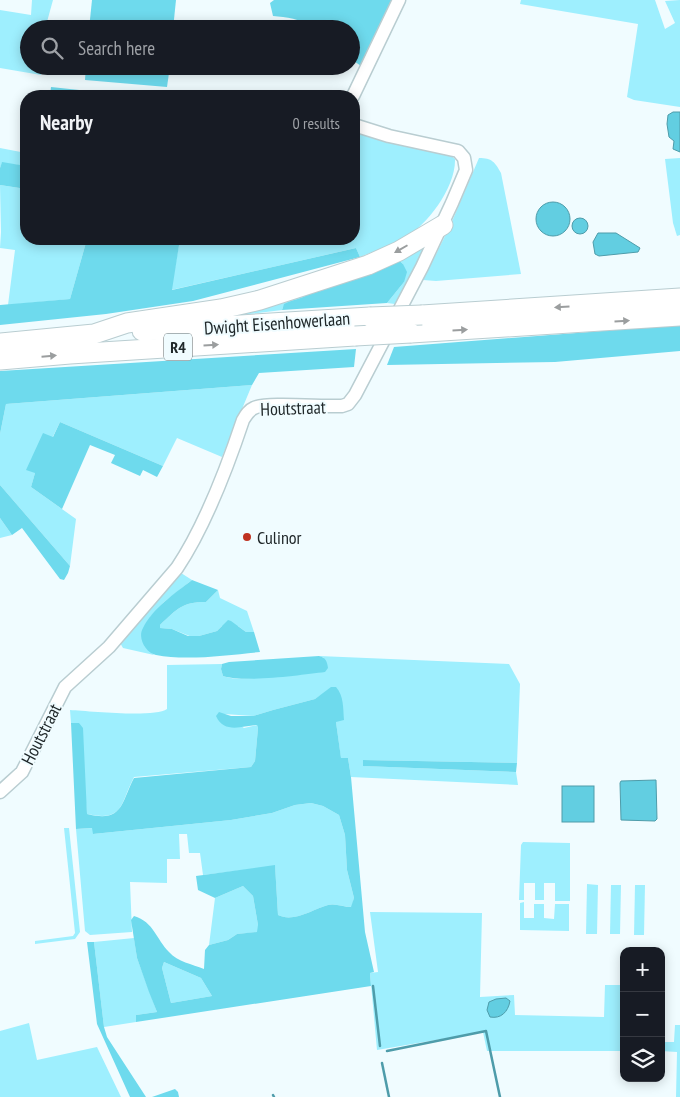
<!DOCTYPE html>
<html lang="en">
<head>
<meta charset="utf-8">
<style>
  body { margin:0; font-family:"PT Sans Narrow",sans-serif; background:#20242c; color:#f1f3f6 }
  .controls { position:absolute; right:15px; bottom:15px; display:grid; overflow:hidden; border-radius:10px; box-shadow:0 2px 12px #0003 }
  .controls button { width:45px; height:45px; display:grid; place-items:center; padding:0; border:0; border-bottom:1px solid #363941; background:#171b24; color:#f1f3f6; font:25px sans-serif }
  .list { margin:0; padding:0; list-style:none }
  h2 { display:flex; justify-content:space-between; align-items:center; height:65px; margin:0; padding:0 20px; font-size:21px }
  h2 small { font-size:16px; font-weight:400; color:#9ea1a6 }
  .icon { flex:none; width:28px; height:28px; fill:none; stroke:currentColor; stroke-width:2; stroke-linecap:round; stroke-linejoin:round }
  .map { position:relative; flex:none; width:680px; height:1097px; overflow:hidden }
  .search { position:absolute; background:#171b24; box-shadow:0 2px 12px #0003; left:20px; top:20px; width:340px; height:55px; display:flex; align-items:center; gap:12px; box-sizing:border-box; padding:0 18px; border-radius:28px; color:#9ea1a6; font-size:19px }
  .panel { position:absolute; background:#171b24; box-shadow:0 2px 12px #0003; left:20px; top:90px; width:340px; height:155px; border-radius:20px }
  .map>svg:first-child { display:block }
</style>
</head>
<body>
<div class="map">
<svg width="680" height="1097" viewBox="0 0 680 1097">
  <rect width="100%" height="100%" fill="#f0fcff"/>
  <!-- green -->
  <g fill="#9eeffe">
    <polygon points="32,0 53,0 45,29 29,29 29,66 41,66 41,75 0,68 0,10 31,15"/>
    <polygon points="521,0 655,0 665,29 675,23 665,1 680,0 680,107 634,100 627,97 638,24 520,4"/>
    <path d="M354,130L450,155L455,159C456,187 427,226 403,239C390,246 374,251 360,257L356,248L171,290L180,239H354Z"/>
    <polygon points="0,148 26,153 26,166 2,163 0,168"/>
    <path d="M479,158C492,158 495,162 501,173L521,274L436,281L423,280L450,226Z"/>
    <polygon points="680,158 680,235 677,236 673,223 665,159"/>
    <polygon points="0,185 26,189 26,239 87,239 70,299 8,305 15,250 0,248 1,232"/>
    <polygon points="428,242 395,304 387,303 404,282 403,264 396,258"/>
    <path d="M308,294C306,296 303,298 300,300C292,303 285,300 282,310L224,317Z"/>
    <polygon points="252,385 222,457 177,438 163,466 60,422 35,473 31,487 76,519 70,566 0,485 0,434 6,404"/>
    <polygon points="0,518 12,535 0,538"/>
    <polygon points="181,573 192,580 164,602 150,617 146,647 154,655 123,648 119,641"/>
    <path d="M218,590L220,598L247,611L254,632H246L238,626H222L217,631L199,636L192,637L172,629L160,628V625C177,609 182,602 206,602Z"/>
    <path d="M319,656L509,664L520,684L517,763L363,760L364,766L516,772L518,785L351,777L348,758L341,759L336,722L321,695L315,699L273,710L253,716L224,714L244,728L257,725L258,728L255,761L251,767L134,777C120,804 124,822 87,814L79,723H71L70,710C89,711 154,718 167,709V665L222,664L221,669L223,676C253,686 295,667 324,658Z"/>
    <path d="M311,803L323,806L339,815L345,835L347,870L354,898L352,907C344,907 335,903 328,905C313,909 294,923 278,915L275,866L203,875L200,853H189L187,834H179L180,859H167V883L130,882L132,932L90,935L85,931L76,829L93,828V834L231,820L272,813L295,805Z"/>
    <polygon points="64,828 69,828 80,932 75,939 35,944 35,941 73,936 75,933"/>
    <polygon points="523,842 570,843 570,901 555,901 555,883 544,883 544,900 535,900 535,883 524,883 524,900 519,900 521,845"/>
    <polygon points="587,884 598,885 597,934 586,934"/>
    <polygon points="611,885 621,885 620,934 610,934"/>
    <polygon points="635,885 645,885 644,935 634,935"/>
    <polygon points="243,886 253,896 258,925 258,932 237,934 228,940 209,945 215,898"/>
    <polygon points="524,902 524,918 534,918 534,904 544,904 544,918 554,919 555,904 569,904 569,931 520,930 520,903"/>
    <polygon points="370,912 482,913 480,997 514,995 515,1015 604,1017 605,985 624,985 624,1051 487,1051 483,1032 377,1050 370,973 378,972"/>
    <polygon points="134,938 137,958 157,1012 136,1015 136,1022 104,1027 94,942"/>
    <polygon points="164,962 201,978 212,996 171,1003 162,968"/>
    <polygon points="29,1023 37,1060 97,1047 121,1097 0,1097 0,1031"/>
    <polygon points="675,1025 680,1025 680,1097 676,1097 677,1052 661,1051 661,1042 674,1042"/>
  </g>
  <!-- forest -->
  <g fill="#6edaed" fill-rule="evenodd">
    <polygon points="92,0 176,0 173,29 89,29"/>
    <path d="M274,0H392L361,66L351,59V29H311C301,18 286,17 273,16L270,3Z"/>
    <polygon points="86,66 170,66 167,87 85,80"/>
    <polygon points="51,87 136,96 50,96"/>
    <polygon points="2,162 26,166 26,189 0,185 0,168"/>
    <polygon points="87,239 180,239 172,290 356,248 360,257 193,301 106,314 0,325 0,305 70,299"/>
    <path d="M396,258L403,264L407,272L404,282L387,303L282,310L284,304C293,299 300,300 308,294Z"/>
    <polygon points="680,325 680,351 555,362 387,365 394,347"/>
    <polygon points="356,349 354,367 259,373 252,385 6,404 0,434 0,371"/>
    <polygon points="60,422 163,466 157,477 143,470 140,476 111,463 115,455 90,445 62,509 31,487 35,473 26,470 43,433 53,437"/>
    <polygon points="0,485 70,566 68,573 64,580 60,579 22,528 12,535 0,518"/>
    <path d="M192,580L218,590L206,602C182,602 177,609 160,625V628L172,629L188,636H199L217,631L228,620L231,621L246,632H254L260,652C230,655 186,661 156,655C146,653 137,638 143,628C153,608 174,594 192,580Z"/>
    <path d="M319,656C326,658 327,661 328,668L325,672C300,675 245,683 223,676L221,669L222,664L229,662Z"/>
    <path d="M331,687H336C344,696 343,708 344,720L336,722L341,758H348L351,777L365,932L374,972L370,973L371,986L136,1022V1015L157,1012L149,992L137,958L131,920L134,916C154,922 156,939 169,952C178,962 192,964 204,969L205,950L209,945L228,940L237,934L257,932L258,925L253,896L243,886L215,898L198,890L196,876L275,865L278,915C294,923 313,909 328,905C335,903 344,907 351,907L354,898L347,870L345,835L339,815L323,806L311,803L295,805L272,813L231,820L93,834L92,828L76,829L71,723H79L83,728L87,814C123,823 121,803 134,778L251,767L255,761L258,728L257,725C242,726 224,734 216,716L219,712L231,716H253L273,710L315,699ZM164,962L201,978L212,996L171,1003L162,968Z"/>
    <polygon points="363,760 517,763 516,772 363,766"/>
    <polygon points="87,942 94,942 104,1027 107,1037 146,1097 130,1097 97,1024"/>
    <polygon points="175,1089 178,1092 179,1097 152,1097"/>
  </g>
  <!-- water -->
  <g fill="#62cee1" stroke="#4e9caa">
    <polygon points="673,112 680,112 680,152 673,149 674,141 669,137 667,124 668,115"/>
    <circle cx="553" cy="219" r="17"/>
    <circle cx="580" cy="226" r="8"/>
    <polygon points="598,233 616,233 640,248 638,252 599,256 595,254 593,242"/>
    <polygon points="656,780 657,819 655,821 621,820 620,783 621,781"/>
    <rect x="562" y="786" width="32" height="36"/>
    <path d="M506,998L510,1001C508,1012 501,1019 490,1017L487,1010L489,1002L496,999Z"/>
  </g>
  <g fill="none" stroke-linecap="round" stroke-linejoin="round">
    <!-- stream -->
    <g stroke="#4e9caa" stroke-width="2.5">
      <polyline points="373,986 380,1046"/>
      <polyline points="387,1051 486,1031 500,1097"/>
      <polyline points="382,1063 389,1097"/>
      <polyline points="273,1095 274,1097"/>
    </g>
    <!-- minor casing -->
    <g stroke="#b9cdd1" stroke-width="15">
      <g id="minor">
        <polyline points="353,96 399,0"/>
        <path d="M0,792L22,772L65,687L109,647L177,568C205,526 227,468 243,420C246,415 249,410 254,408C265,402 324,407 342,406L348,404L355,395L422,267L452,203L466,170L464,158L458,151L389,136L354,125"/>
      </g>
    </g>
    <!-- highway casing -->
    <g stroke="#b9cdd1" stroke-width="21">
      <g id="highway">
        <polyline points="422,315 680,298"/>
        <polyline points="142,331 370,317"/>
        <polyline points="411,333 680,316"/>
        <polyline points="0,343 94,334 127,323 221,309 260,300 368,265 399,251 443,225"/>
        <polyline points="0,360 70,354 355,336"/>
      </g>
    </g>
    <!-- minor -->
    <use href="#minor" stroke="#fff" stroke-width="12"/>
    <!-- highway -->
    <use href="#highway" stroke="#fff" stroke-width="19"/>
    <!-- highway-bridge casing -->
    <g stroke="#b9cdd1" stroke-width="21" stroke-linecap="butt">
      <g id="highway-bridge">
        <polyline points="370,317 422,315"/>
        <polyline points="355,336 411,333"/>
      </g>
    </g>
    <!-- highway-bridge -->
    <use href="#highway-bridge" stroke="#fff" stroke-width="19"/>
  </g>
  <!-- one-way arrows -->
  <defs><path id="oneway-solid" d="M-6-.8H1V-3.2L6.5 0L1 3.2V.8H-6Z" transform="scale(1.25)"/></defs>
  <g fill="#9b9e9f">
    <use href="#oneway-solid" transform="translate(401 249) rotate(150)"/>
    <use href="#oneway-solid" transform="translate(562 307) rotate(177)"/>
    <use href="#oneway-solid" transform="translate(622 321) rotate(-3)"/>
    <use href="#oneway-solid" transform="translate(460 330) rotate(-3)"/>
    <use href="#oneway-solid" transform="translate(211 345) rotate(-4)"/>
    <use href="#oneway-solid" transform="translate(49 356) rotate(-5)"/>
  </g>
  <!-- markers -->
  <circle fill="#bf3221" stroke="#f0fcff" stroke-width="2" cx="247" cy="537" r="5"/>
  <g text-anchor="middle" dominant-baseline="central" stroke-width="4" stroke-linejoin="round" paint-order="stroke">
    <!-- shield labels -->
    <rect fill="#f0fcff" stroke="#5e686a" stroke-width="1" x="164" y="333.5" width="28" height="27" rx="4"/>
    <g font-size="16" font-weight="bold" fill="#20282a">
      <text x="178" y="347">R4</text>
    </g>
    <!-- street labels -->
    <g font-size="18" fill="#20282a" stroke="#f0fcff">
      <text transform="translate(277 323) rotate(-4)">Dwight Eisenhowerlaan</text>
      <text transform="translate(293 408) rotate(-2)">Houtstraat</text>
      <text transform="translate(41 734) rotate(-63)">Houtstraat</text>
    </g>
    <!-- poi labels -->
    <g font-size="18" fill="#20282a" stroke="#f0fcff" text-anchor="start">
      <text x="257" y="537">Culinor</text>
    </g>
  </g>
</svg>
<div class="controls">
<button>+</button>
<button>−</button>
<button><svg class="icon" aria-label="layers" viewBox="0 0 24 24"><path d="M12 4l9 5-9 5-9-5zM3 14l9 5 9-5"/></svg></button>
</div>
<div class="search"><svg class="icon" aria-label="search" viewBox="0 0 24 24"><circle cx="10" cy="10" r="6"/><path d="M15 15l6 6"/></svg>Search here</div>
<section class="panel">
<h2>Nearby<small>0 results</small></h2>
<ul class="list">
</ul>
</section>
</div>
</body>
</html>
